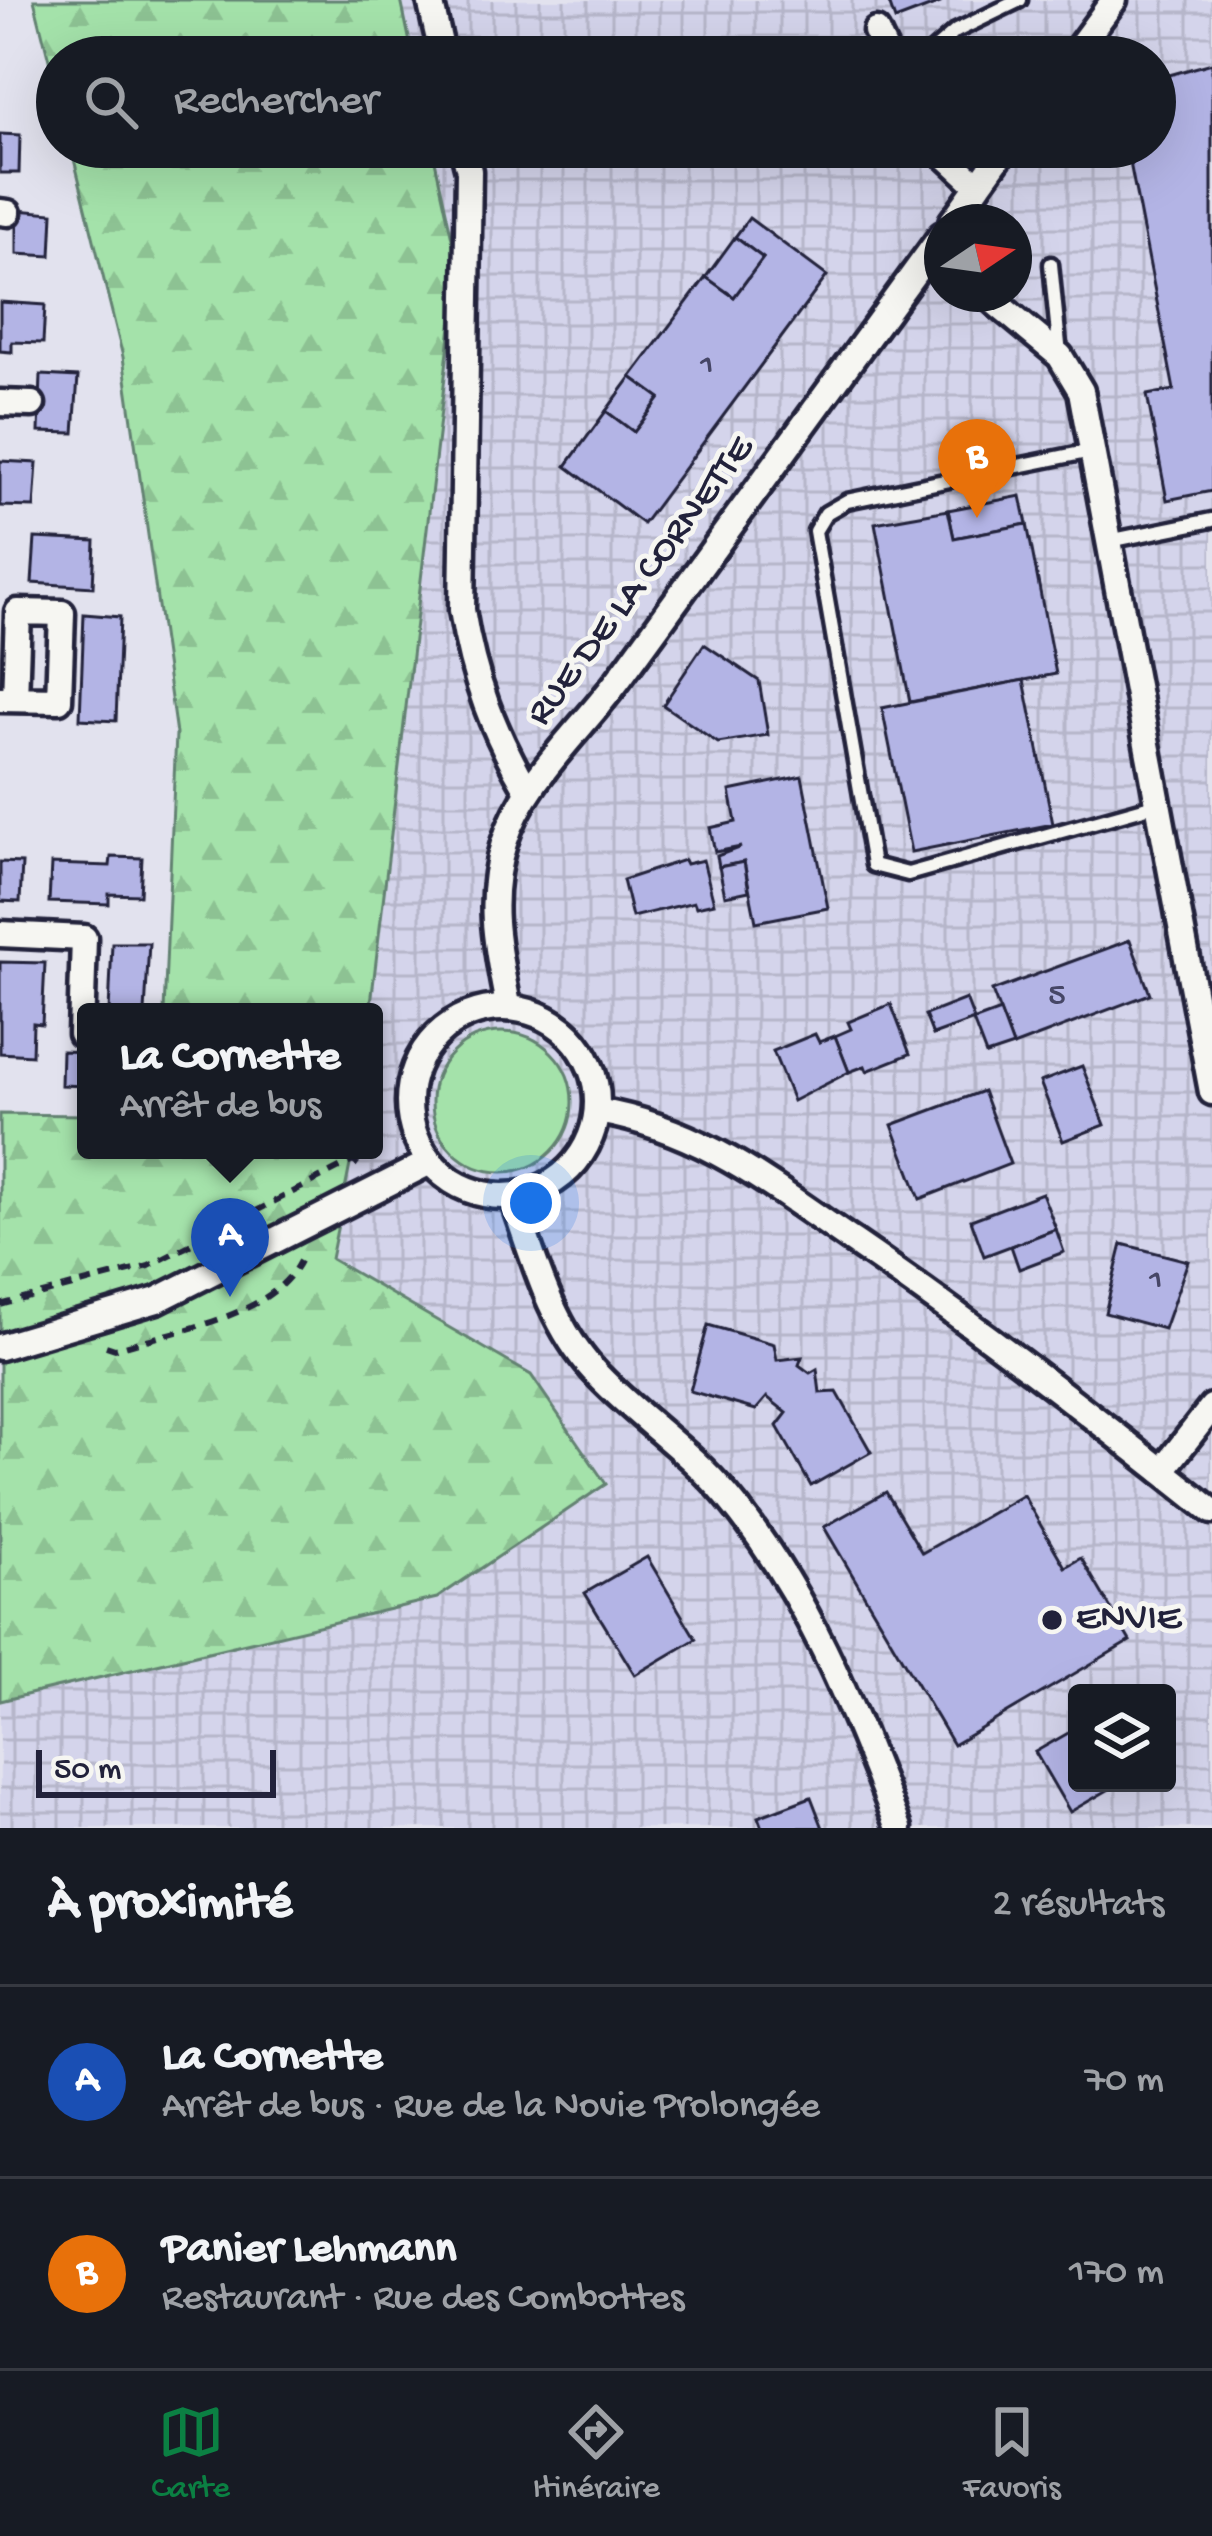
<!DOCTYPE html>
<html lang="fr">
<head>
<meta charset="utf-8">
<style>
  body { margin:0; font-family:"Gochi Hand",sans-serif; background:#242831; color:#f1f3f6 }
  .controls { position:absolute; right:36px; bottom:36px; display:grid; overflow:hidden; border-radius:12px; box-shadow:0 12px 48px #0002 }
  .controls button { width:108px; height:108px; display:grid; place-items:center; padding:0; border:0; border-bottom:3px solid #363941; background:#171b24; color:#f1f3f6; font:60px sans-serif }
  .compass { position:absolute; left:924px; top:204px; width:108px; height:108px; border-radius:50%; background:#171b24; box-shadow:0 12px 48px #0002; rotate:77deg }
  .scale { position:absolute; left:36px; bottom:30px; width:240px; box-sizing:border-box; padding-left:12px; border:6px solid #22223b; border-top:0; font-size:33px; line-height:42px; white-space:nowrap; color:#22223b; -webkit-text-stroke:9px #f6f6f2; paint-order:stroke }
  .you { position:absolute; left:531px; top:1203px; width:42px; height:42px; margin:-30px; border:9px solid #fff; border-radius:50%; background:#1a73e8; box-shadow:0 0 0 18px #1a73e833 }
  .badge { display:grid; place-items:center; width:78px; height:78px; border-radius:50%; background:#0b8043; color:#fff; font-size:39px; font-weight:700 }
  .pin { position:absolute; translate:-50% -99px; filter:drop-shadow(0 3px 6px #0008) }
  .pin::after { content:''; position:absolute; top:63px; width:42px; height:36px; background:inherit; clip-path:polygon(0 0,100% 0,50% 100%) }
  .popup { position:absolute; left:77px; top:1003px; width:306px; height:156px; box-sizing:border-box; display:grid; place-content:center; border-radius:12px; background:#171b24; filter:drop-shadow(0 3px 9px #0005); font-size:39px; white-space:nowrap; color:#9ea1a6 }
  .popup b { font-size:45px; color:#f1f3f6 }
  .popup::after { content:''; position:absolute; left:50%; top:100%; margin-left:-24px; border:24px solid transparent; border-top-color:#171b24 }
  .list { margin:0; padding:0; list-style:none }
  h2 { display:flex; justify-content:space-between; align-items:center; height:156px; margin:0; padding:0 48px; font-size:51px }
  h2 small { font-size:39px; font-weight:400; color:#9ea1a6 }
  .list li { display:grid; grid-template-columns:78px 1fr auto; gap:36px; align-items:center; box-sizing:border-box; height:192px; padding:0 48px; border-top:3px solid #363941 }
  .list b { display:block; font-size:45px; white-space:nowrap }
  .list p { margin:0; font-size:39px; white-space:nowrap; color:#9ea1a6 }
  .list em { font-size:39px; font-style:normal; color:#9ea1a6 }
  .icon { flex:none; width:66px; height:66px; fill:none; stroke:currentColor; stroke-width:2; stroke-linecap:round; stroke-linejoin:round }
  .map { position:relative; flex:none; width:1212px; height:1828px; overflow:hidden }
  .search { position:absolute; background:#171b24; box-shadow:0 12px 48px #0002; left:36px; right:36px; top:36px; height:132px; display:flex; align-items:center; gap:30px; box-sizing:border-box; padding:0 42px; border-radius:66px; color:#9ea1a6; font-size:45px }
  .sheet { height:540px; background:#171b24 }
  nav { display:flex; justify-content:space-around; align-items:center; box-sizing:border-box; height:168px; border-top:3px solid #363941; background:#171b24; font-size:33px; color:#9ea1a6 }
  nav a { display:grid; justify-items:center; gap:6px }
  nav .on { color:#0b8043 }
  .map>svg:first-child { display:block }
</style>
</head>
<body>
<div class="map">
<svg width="1212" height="1828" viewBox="0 0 1212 1828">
  <defs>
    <pattern id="industrial-grid" width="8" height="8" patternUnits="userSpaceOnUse" patternTransform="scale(3)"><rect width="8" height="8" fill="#d4d4eb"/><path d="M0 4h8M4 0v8" fill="none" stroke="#b6b6ca"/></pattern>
    <pattern id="forest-firs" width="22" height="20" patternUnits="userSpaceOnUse" patternTransform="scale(3)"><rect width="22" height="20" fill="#a4e2aa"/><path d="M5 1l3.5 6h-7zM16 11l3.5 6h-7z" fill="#8dc293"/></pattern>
  </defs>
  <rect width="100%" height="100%" fill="#e2e2ee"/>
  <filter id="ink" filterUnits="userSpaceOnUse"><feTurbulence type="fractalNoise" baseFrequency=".00833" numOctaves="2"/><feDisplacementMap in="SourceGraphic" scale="24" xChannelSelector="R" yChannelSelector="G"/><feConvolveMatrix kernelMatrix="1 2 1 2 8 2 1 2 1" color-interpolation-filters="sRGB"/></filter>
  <g filter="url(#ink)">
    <!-- industrial -->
    <path fill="url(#industrial-grid)" fill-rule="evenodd" d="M401,0H1212V1828H0V1701L437,1598L531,1375L330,1259L353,1150H374V1012H370L458,266L432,147H1155V57H413ZM942,222H1014V294H942ZM1077,1693H1167V1783H1077Z"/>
    <!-- green -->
    <circle fill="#a4e2aa" stroke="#638272" stroke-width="3" cx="502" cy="1102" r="70"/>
    <!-- forest -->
    <g fill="url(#forest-firs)" stroke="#638272" stroke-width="3">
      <polygon points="34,0 401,0 413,57 57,57 57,92"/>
      <polygon points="71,147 432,147 458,266 370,1012 164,1012 176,734 123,357"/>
      <polygon points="0,1114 86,1115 86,1150 353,1150 331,1259 531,1375 606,1484 437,1598 0,1701"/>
    </g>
    <!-- building -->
    <g fill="#b3b4e5" stroke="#22223b" stroke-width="3">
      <polygon points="888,0 939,0 940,3 895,20"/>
      <polygon points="1212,63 1212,491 1167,500 1147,395 1174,390 1127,147 1155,147 1155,79"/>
      <polygon points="0,134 20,135 19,173 0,173"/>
      <polygon points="17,210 53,213 51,256 17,254"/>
      <polygon points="749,218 827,276 643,524 566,466 606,411 634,432 660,398 631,377 706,277 734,297 763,258 735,237"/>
      <polygon points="735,237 763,258 734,297 706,277"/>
      <polygon points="0,302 45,305 43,343 12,342 12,352 0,351"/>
      <polygon points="41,375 78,377 74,433 39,432"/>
      <polygon points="631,377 660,398 634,432 606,411"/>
      <polygon points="0,461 37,463 34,507 0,506"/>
      <polygon points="1021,496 1027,524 954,538 948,510"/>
      <polygon points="948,510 954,538 1027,524 1056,674 910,702 875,523"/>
      <polygon points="35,538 95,541 93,587 32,583"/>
      <polygon points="84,614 120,617 116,721 80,719"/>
      <polygon points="704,644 759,681 768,735 718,743 663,705"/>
      <polygon points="1024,680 1053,824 911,852 882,708"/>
      <polygon points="802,776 828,908 756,922 744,862 719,867 717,856 741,847 715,852 710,828 736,822 730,791"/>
      <polygon points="111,857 142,858 140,895 109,894 109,904 49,902 51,864 110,866"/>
      <polygon points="684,860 686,864 703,860 714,903 696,907 694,902 632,917 623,880"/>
      <polygon points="0,862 22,863 20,902 0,901"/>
      <polygon points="744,862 749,891 725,896 719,867"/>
      <polygon points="1130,940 1150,994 1013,1046 992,991"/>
      <polygon points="112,943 149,943 145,1012 109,1012"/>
      <polygon points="0,962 45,963 42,1024 33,1023 32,1055 0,1053"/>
      <polygon points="966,999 974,1020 933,1035 925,1015"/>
      <polygon points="891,1004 910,1054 867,1071 865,1066 849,1072 835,1036 851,1029 848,1022"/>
      <polygon points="1000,1011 1013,1046 986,1055 973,1021"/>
      <polygon points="815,1034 819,1042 835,1036 849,1072 793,1101 773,1051"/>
      <polygon points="62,1051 86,1052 86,1086 61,1085"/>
      <polygon points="1082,1066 1105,1125 1063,1141 1040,1082"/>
      <polygon points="983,1091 1010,1164 920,1199 892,1125"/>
      <polygon points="1042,1193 1056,1229 984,1256 971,1220"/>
      <polygon points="1056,1229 1064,1252 1019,1269 1011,1246"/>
      <polygon points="1122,1244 1188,1261 1164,1329 1105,1313"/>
      <polygon points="708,1325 774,1344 777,1360 802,1357 799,1365 810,1373 817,1369 820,1393 837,1392 871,1452 811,1486 777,1426 787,1413 767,1397 756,1410 690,1391"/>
      <polygon points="886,1492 922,1553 1023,1495 1065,1567 1081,1558 1130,1641 953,1745 824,1527"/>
      <polygon points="647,1557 696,1639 635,1675 585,1593"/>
      <polygon points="1077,1728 1077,1783 1120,1783 1070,1812 1035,1752"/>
      <polygon points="811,1797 823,1828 762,1828 758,1817"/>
    </g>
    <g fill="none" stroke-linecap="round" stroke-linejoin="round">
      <!-- service casing -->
      <g stroke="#22223b" stroke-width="21">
        <g id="service">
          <polyline points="926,57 956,31 1020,0"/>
          <polyline points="1051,264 1060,355"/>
          <polyline points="1091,451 847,501 826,513 815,531 873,865 908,874 1158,804"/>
          <polyline points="1109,541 1212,520"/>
        </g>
      </g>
      <!-- minor casing -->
      <g stroke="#22223b" stroke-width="33">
        <g id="minor">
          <polyline points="430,0 443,57"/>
          <polyline points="876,31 888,57"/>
          <polyline points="1072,57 1114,0"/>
          <path d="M463,147L469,171L462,610C473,678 493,732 528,791"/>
          <polyline points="936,147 978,186"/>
          <polyline points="0,212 8,213"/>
          <polyline points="952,222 1006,147"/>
          <polyline points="985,294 1060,356 1081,391 1212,1092"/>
          <polyline points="0,403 32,404"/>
          <polyline points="0,699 59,700 62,613 18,612 15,699"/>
          <polyline points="0,934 84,938 81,1034"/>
          <path d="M508,1005C497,948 486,900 504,843C524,779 580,732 619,679C726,531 834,383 942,235"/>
          <circle cx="503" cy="1102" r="94"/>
          <path d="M597,1111C702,1129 769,1184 854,1242C977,1326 1096,1418 1212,1511"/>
          <path d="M512,1197C533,1256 550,1323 593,1370C634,1415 688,1449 727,1496C809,1594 853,1710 899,1828"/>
          <polyline points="0,1347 157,1300 430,1162"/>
          <polyline points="1162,1471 1212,1407"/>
        </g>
      </g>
      <!-- path -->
      <g stroke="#22223b" stroke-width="6" stroke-dasharray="12 9" stroke-linecap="butt">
        <polyline points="0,1305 149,1266 353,1161 364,1169"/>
        <path d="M106,1346L115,1349C173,1330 270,1319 300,1261"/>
      </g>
      <!-- service -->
      <use href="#service" stroke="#f6f6f2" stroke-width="12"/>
      <!-- minor -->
      <use href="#minor" stroke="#f6f6f2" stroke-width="24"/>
    </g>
  </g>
  <!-- markers -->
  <circle fill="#22223b" stroke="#f6f6f2" stroke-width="4.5" cx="1052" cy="1620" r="12"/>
  <g text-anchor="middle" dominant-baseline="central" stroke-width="10" stroke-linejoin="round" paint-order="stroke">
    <!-- number labels -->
    <g font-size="33" fill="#464666">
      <text x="707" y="367">1</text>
      <text x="1057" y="997">5</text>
      <text x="1156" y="1282">1</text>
    </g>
    <!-- street labels -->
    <g font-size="39" fill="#22223b" stroke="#f6f6f2">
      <text transform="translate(642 582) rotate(-53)">RUE DE LA CORNETTE</text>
    </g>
    <!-- poi labels -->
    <g font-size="39" fill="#22223b" stroke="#f6f6f2" text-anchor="start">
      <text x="1076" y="1620">ENVIE</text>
    </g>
  </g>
</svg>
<div class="controls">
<button><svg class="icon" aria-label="layers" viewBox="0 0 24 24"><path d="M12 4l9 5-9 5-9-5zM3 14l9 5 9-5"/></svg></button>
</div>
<svg class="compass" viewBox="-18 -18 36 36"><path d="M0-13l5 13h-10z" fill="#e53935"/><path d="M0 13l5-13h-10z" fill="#9ea1a6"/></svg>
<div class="scale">50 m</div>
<div class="you"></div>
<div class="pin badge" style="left:230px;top:1297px;background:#1a4fb4">A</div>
<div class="popup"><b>La Cornette</b>Arrêt de bus</div>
<div class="pin badge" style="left:977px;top:518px;background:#e8710a">B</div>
<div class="search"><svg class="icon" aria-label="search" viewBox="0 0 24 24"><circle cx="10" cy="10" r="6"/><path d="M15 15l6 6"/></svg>Rechercher</div>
</div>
<section class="sheet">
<h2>À proximité<small>2 résultats</small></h2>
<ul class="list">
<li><span class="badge" style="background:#1a4fb4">A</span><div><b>La Cornette</b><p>Arrêt de bus · Rue de la Novie Prolongée</p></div><em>70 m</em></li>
<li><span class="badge" style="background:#e8710a">B</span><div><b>Panier Lehmann</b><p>Restaurant · Rue des Combottes</p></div><em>170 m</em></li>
</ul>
</section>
<nav>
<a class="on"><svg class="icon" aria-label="map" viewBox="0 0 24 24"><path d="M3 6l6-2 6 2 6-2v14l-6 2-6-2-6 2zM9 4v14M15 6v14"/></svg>Carte</a>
<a><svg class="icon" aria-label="directions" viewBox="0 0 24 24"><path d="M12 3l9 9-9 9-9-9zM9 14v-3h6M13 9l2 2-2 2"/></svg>Itinéraire</a>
<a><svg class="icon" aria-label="saved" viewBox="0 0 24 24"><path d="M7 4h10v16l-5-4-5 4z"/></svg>Favoris</a>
</nav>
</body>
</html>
